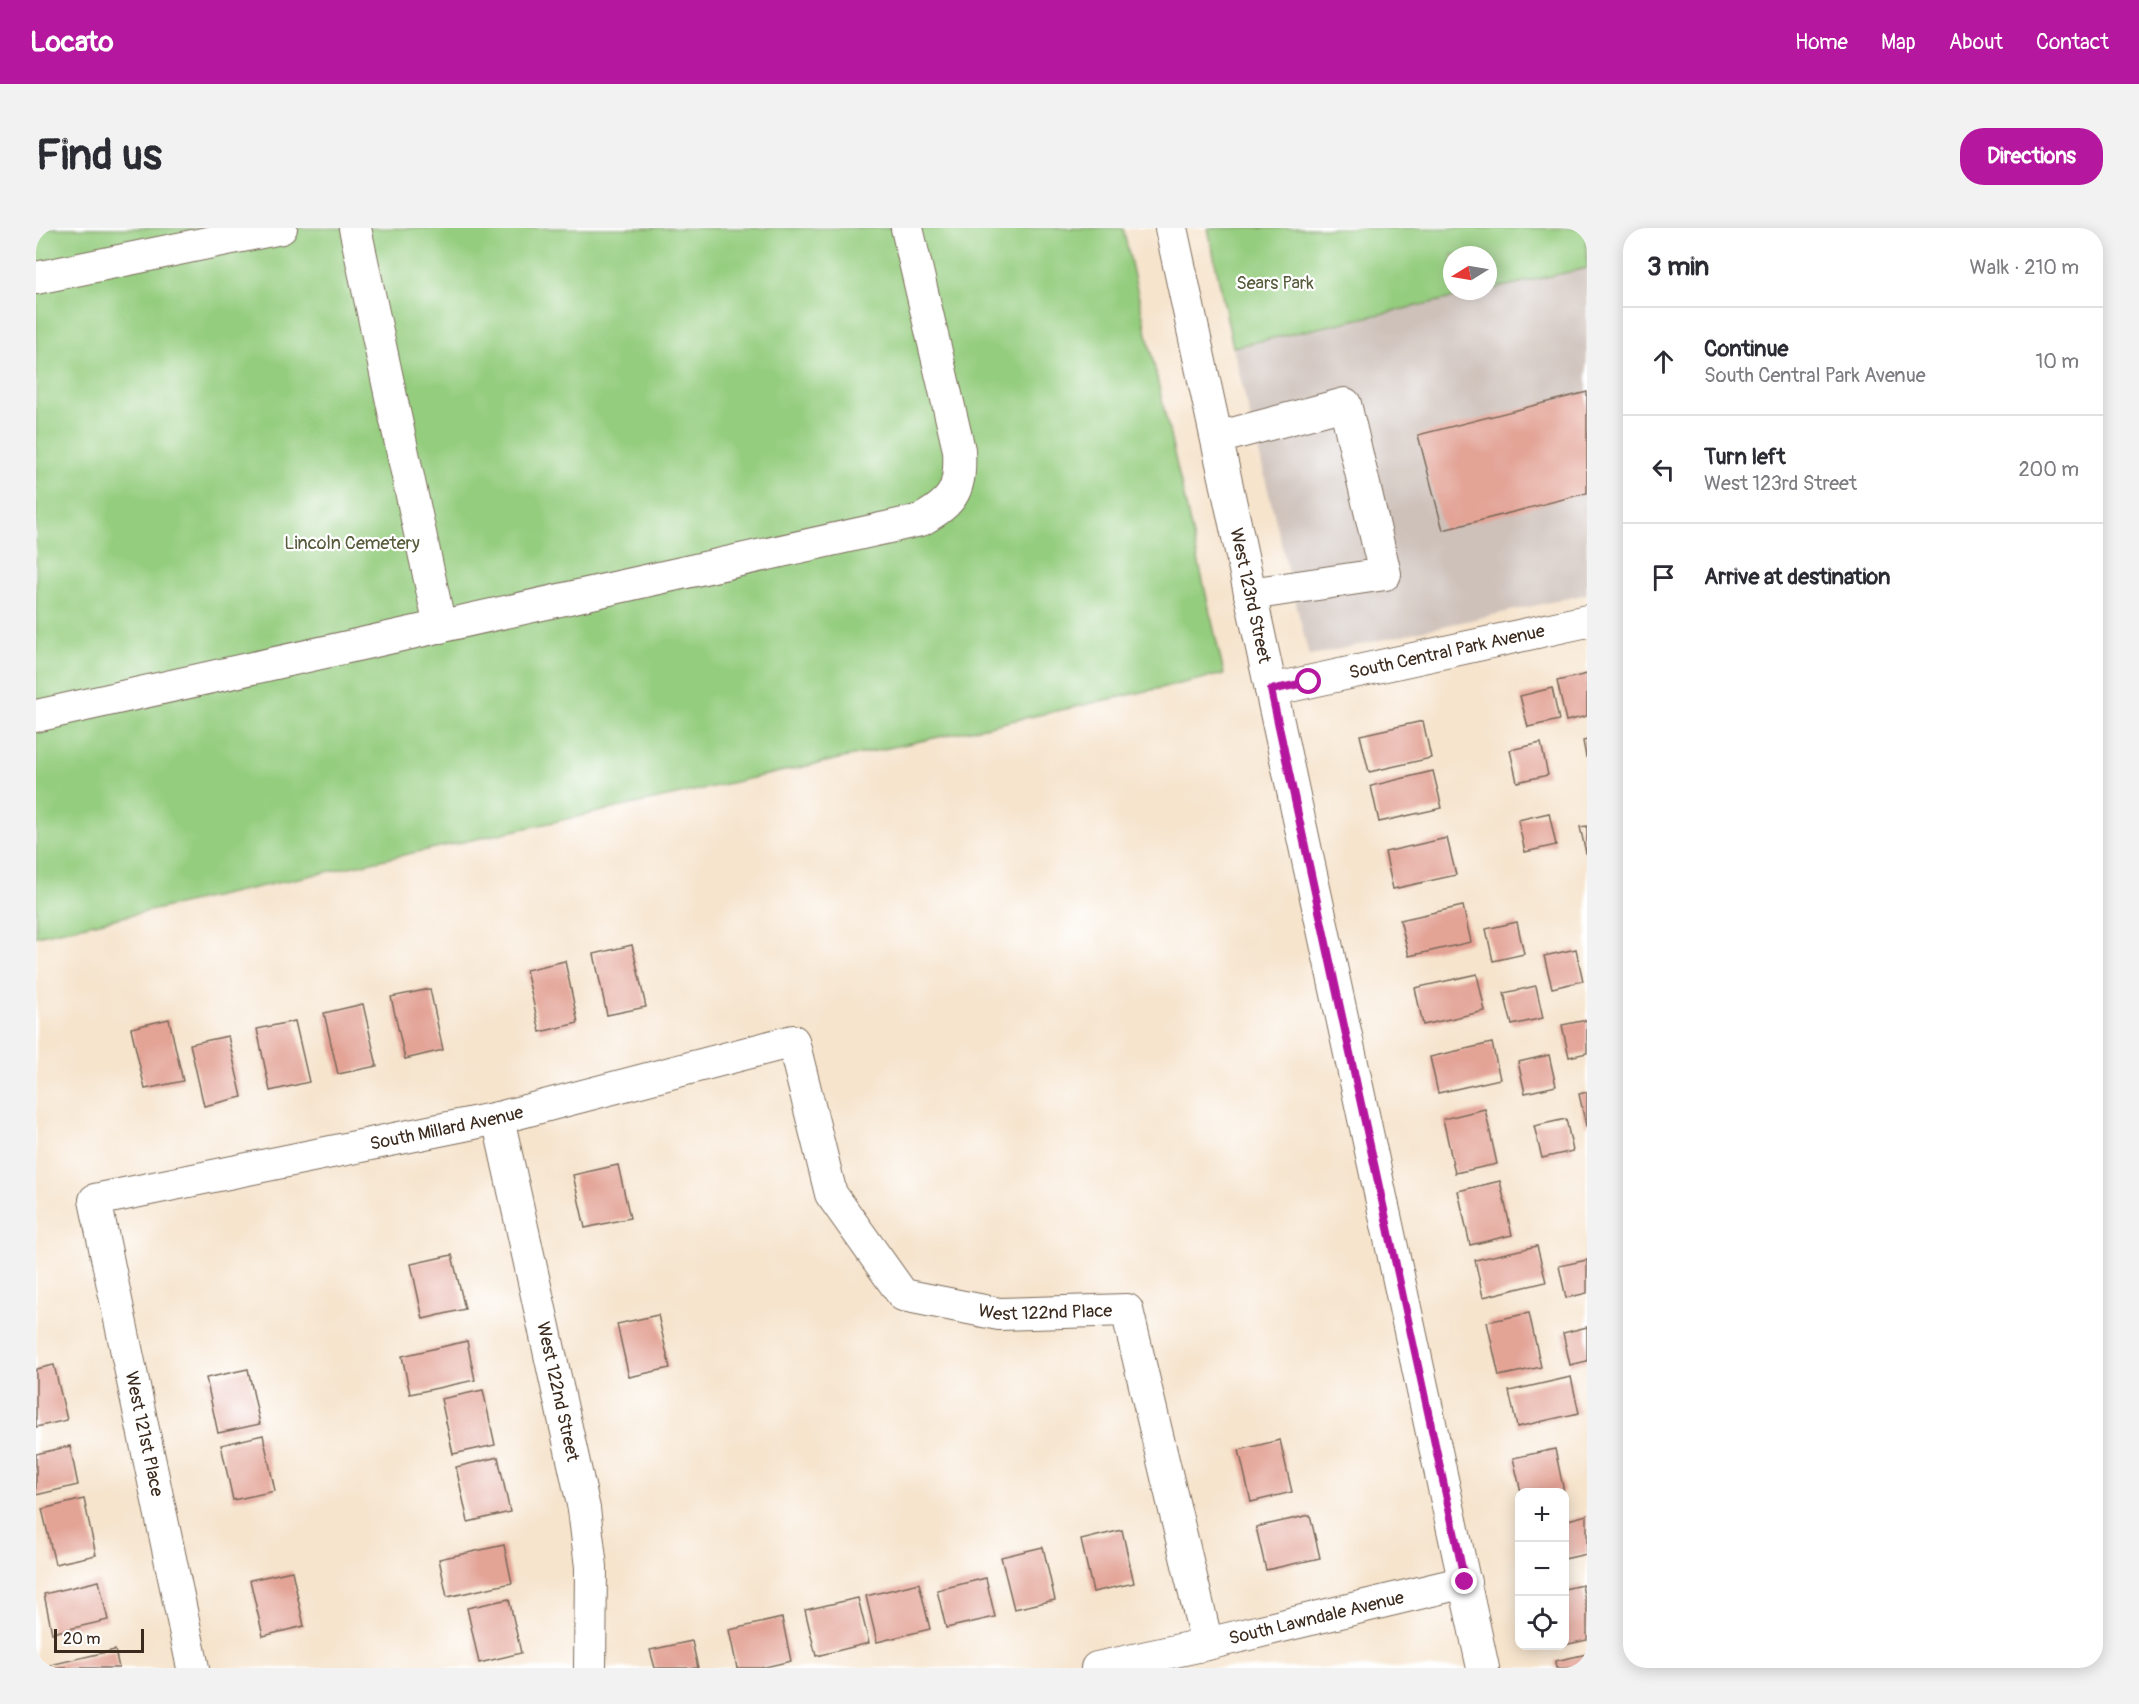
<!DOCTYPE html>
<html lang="en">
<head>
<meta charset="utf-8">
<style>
  body { margin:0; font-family:Pangolin,sans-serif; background:#f2f2f3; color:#2b2b33 }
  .controls { position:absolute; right:18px; bottom:18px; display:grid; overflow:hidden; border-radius:12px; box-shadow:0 3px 15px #0003 }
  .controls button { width:54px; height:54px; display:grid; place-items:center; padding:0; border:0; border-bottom:2px solid #e1e1e2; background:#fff; color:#2b2b33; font:30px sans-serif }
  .compass { position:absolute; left:1407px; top:18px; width:54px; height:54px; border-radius:50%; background:#fff; box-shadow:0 3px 15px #0003; rotate:259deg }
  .scale { position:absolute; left:18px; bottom:15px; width:90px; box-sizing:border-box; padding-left:6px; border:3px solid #3b2a1e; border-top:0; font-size:16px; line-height:21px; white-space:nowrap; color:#3b2a1e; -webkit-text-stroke:4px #fff; paint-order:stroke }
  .stop { position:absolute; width:18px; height:18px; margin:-14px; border:4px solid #b5179e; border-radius:50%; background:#fff }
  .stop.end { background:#b5179e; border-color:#fff; box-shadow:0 2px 6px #0008 }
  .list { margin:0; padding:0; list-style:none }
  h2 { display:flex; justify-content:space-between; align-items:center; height:78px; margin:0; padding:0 24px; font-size:26px }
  h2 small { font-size:20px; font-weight:400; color:#7c7c81 }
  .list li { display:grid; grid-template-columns:39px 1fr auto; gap:18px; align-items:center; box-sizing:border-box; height:108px; padding:0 24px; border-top:2px solid #e1e1e2 }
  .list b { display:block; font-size:22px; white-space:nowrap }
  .list p { margin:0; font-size:20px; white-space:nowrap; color:#7c7c81 }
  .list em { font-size:20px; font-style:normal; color:#7c7c81 }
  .icon { flex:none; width:33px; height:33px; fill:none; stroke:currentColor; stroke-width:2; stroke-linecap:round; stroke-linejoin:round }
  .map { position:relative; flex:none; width:1551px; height:1440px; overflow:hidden; border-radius:24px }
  header { display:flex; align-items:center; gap:36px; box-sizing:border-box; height:84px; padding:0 30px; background:#b5179e; color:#fff }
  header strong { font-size:28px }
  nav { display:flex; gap:33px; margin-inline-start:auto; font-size:21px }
  .intro { display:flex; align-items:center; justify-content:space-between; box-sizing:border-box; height:144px; padding:0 36px }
  h1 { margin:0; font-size:42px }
  .button { padding:15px 27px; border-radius:24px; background:#b5179e; color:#fff; font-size:21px; font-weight:700 }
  main { display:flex; gap:36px; padding:0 36px }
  aside { flex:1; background:#fff; border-radius:24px; box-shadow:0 3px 15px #0003 }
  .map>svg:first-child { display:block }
</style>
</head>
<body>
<header>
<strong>Locato</strong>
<nav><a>Home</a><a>Map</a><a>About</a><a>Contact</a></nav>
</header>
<div class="intro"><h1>Find us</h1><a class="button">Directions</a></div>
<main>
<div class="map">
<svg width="1551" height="1440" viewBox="0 0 1551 1440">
  <rect width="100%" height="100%" fill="#fff"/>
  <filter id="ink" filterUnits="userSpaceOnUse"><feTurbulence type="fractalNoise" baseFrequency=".0167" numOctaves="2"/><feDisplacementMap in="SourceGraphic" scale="12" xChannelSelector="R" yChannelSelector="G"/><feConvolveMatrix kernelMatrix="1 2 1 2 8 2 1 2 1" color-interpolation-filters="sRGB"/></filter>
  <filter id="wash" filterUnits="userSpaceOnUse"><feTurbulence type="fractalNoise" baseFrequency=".008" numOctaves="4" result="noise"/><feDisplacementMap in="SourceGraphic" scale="24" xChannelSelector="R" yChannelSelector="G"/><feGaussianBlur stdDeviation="1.35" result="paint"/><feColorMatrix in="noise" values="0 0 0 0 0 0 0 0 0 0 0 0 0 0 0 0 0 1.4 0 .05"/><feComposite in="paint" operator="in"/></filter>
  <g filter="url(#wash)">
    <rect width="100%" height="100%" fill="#f6e4cd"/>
    <!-- industrial -->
    <polygon fill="#cec1ba" points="1551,40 1551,366 1273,428 1197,120"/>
    <!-- green -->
    <g fill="#95cd7f" stroke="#687c4e" stroke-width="1.5">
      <polygon points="0,0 1087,0 1188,446 0,708"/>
      <polygon points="1172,0 1551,0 1551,40 1452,62 1452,27 1416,27 1416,63 1448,63 1197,119"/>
    </g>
    <g id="blocks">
      <!-- building -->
      <g fill="#e3a395">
        <polygon points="1551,164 1551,265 1407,302 1382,207"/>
        <polygon points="1551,446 1551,488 1530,493 1521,453"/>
        <polygon points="1516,460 1523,492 1492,499 1484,468"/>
        <polygon points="1387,493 1395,530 1333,544 1324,507"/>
        <polygon points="1551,512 1551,528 1550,529 1547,513"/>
        <polygon points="1505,515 1512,547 1481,554 1474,522"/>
        <polygon points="1397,543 1406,580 1343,594 1335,558"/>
        <polygon points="1513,585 1520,617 1489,624 1482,592"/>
        <polygon points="1551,598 1551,625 1550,625 1544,599"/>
        <polygon points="1411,610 1420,647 1357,661 1349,624"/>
        <polygon points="1427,678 1435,714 1373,728 1364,692"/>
        <polygon points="1481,694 1488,726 1457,733 1450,701"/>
        <polygon points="596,717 610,779 571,787 558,726"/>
        <polygon points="1540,721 1547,753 1516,760 1508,728"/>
        <polygon points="529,733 542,795 504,804 490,742"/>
        <polygon points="1441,746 1449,783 1387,797 1379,760"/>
        <polygon points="1500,758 1507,790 1476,797 1468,765"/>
        <polygon points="394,761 407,822 369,831 355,769"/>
        <polygon points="327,776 341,838 302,846 288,785"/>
        <polygon points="133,791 147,853 109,861 95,800"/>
        <polygon points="1551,792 1551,825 1533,829 1526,797"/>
        <polygon points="259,793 273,854 234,863 221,801"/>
        <polygon points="192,808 206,869 168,878 154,816"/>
        <polygon points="1456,815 1464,851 1402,865 1394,829"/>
        <polygon points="1513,827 1520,858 1489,865 1482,834"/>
        <polygon points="1551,864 1551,897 1550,898 1543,866"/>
        <polygon points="1449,881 1461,936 1419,945 1407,891"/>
        <polygon points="1530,891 1537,923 1506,930 1498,898"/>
        <polygon points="582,937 594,990 549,1000 537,947"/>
        <polygon points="1464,953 1476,1007 1434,1017 1422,963"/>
        <polygon points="1501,1018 1510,1054 1447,1069 1439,1032"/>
        <polygon points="416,1027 429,1081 387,1091 375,1036"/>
        <polygon points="1551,1032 1551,1065 1530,1070 1523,1038"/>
        <polygon points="1493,1085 1505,1139 1463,1148 1451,1094"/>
        <polygon points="622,1087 634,1140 593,1149 581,1096"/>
        <polygon points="1551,1099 1551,1133 1534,1137 1527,1105"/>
        <polygon points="431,1113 439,1152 374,1166 366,1128"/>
        <polygon points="18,1137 31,1192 0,1199 0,1141"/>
        <polygon points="212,1141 224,1196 182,1205 170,1150"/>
        <polygon points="1535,1149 1543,1185 1481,1199 1473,1163"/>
        <polygon points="447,1162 459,1217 417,1226 405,1171"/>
        <polygon points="227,1207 239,1263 197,1272 185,1217"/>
        <polygon points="1244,1212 1256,1264 1215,1274 1203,1222"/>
        <polygon points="34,1218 42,1257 0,1267 0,1226"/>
        <polygon points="1519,1221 1528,1264 1485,1264 1477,1230"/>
        <polygon points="462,1229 474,1284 432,1294 420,1239"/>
        <polygon points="48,1271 60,1327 19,1336 6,1281"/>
        <polygon points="1274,1287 1284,1330 1230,1342 1220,1299"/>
        <polygon points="1551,1287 1551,1326 1528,1331 1528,1293"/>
        <polygon points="1086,1302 1098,1355 1057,1364 1045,1312"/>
        <polygon points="468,1317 476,1355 411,1369 403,1331"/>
        <polygon points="1007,1319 1019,1372 978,1381 965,1329"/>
        <polygon points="256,1343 268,1398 227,1408 214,1352"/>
        <polygon points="950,1350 959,1389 910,1400 901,1362"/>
        <polygon points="63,1353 72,1392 16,1405 8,1366"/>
        <polygon points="883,1355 894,1401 841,1414 830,1368"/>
        <polygon points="1546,1357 1551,1383 1551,1412 1528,1417 1528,1361"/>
        <polygon points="822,1370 833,1415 780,1428 769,1382"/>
        <polygon points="473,1371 485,1425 443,1435 431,1380"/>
        <polygon points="746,1390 755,1433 725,1440 701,1440 693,1402"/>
        <polygon points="656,1413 662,1440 619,1440 614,1422"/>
        <polygon points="79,1422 83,1440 14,1440 14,1437"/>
        <polygon points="1551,1426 1551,1440 1520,1440 1519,1433"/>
      </g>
    </g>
  </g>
  <g filter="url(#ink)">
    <use href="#blocks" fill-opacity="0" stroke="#7c6b5b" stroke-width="1.5"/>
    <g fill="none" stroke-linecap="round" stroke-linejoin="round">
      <!-- minor casing -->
      <g stroke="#7c6b5b" stroke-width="34">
        <g id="minor">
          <polyline points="319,0 404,399"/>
          <path id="s1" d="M1135,0L1447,1440"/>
          <polyline points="0,50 245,0"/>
          <polyline points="1181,210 1309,176 1349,346 1214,366"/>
          <path id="s2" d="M1235,462L1551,393"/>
          <path d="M0,488L885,292C919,273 925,261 923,222L871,0"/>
          <path id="s3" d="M462,890L548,1281L555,1339L554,1440"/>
          <path id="s4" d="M157,1440L59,972L462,890L757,813L795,966L867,1067L963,1086L1091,1082L1171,1416"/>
          <path id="s5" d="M1061,1440L1171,1416L1429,1354"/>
        </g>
      </g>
      <!-- minor -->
      <use href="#minor" stroke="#fff" stroke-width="32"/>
    </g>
  </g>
  <g fill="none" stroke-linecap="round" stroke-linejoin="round" filter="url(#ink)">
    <!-- route -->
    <polyline stroke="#b5179e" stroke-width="8" points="1273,454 1235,462 1429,1354"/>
  </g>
  <g text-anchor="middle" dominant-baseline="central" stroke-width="4.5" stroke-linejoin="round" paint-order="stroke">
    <!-- park labels -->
    <g font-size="18" fill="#565b3b" stroke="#fff">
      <text x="1239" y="55">Sears Park</text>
      <text x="316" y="315">Lincoln Cemetery</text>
    </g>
    <!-- street labels -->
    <g font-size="18" fill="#3b2a1e" stroke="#fff">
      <text stroke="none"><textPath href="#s1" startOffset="376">West 123rd Street</textPath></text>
      <text stroke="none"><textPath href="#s2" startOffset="180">South Central Park Avenue</textPath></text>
      <text stroke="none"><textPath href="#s4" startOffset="837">South Millard Avenue</textPath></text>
      <text stroke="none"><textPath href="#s4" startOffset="1620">West 122nd Place</textPath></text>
      <text stroke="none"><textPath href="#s3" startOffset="280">West 122nd Street</textPath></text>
      <text transform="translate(108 1206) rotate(78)">West 121st Place</text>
      <text stroke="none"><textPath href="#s5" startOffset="225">South Lawndale Avenue</textPath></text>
    </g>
  </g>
</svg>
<div class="controls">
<button>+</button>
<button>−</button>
<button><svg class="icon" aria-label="locate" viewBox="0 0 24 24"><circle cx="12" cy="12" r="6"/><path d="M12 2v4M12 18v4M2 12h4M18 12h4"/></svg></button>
</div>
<svg class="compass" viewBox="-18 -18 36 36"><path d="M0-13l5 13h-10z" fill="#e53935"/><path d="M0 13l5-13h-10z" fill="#7c7c81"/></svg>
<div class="scale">20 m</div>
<div class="stop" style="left:1273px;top:454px"></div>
<div class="stop end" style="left:1429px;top:1354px"></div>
</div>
<aside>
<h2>3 min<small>Walk · 210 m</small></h2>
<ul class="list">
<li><svg class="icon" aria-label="ahead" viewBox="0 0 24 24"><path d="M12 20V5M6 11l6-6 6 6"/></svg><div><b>Continue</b><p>South Central Park Avenue</p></div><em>10 m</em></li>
<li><svg class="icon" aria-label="left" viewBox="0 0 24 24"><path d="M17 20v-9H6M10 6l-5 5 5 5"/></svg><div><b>Turn left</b><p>West 123rd Street</p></div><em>200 m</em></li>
<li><svg class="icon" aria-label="arrive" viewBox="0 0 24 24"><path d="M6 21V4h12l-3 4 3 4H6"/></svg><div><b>Arrive at destination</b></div></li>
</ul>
</aside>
</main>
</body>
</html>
